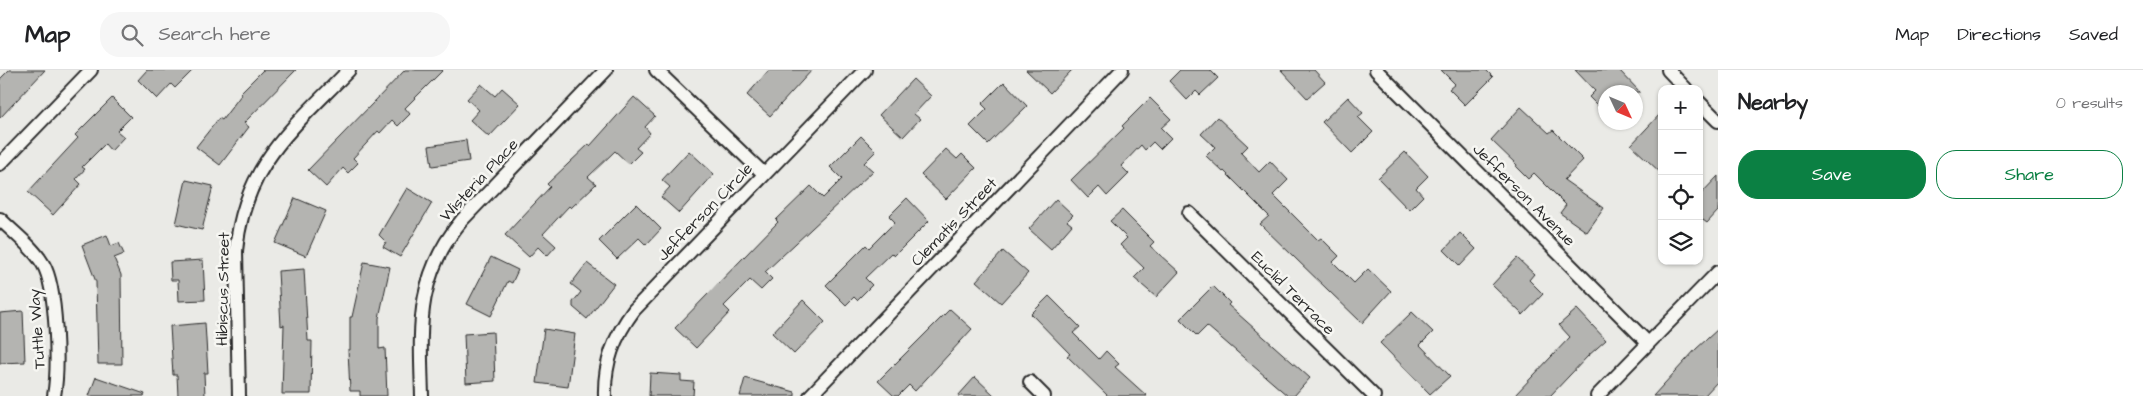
<!DOCTYPE html>
<html lang="en">
<head>
<meta charset="utf-8">
<style>
  body { margin:0; font-family:"Architects Daughter",sans-serif; background:#f6f6f6; color:#202124 }
  .controls { position:absolute; right:15px; top:15px; display:grid; overflow:hidden; border-radius:10px; box-shadow:0 1px 4px #0004 }
  .controls button { width:45px; height:45px; display:grid; place-items:center; padding:0; border:0; border-bottom:1px solid #e0e0e0; background:#fff; color:#202124; font:25px sans-serif }
  .compass { position:absolute; left:1598px; top:15px; width:45px; height:45px; border-radius:50%; background:#fff; box-shadow:0 1px 4px #0004; rotate:134deg }
  .list { margin:0; padding:0; list-style:none }
  h2 { display:flex; justify-content:space-between; align-items:center; height:65px; margin:0; padding:0 20px; font-size:21px }
  h2 small { font-size:16px; font-weight:400; color:#757577 }
  .actions { display:flex; gap:10px; padding:15px 20px }
  .actions a { flex:1; padding:11px 0; border:1px solid #0b8043; border-radius:20px; text-align:center; font-size:18px; color:#0b8043 }
  .actions .main { background:#0b8043; color:#fff }
  .icon { flex:none; width:28px; height:28px; fill:none; stroke:currentColor; stroke-width:2; stroke-linecap:round; stroke-linejoin:round }
  .map { position:relative; flex:none; width:1718px; height:326px; overflow:hidden }
  header { display:flex; align-items:center; gap:30px; box-sizing:border-box; height:70px; padding:0 25px; background:#fff; border-bottom:1px solid #e0e0e0 }
  header strong { font-size:24px }
  nav { display:flex; gap:28px; margin-inline-start:auto; font-size:18px }
  .search { width:350px; height:45px; background:#f6f6f6; display:flex; align-items:center; gap:12px; box-sizing:border-box; padding:0 18px; border-radius:20px; color:#757577; font-size:19px }
  main { display:flex }
  aside { flex:1; background:#fff }
  .map>svg:first-child { display:block }
</style>
</head>
<body>
<header>
<strong>Map</strong>
<div class="search"><svg class="icon" aria-label="search" viewBox="0 0 24 24"><circle cx="10" cy="10" r="6"/><path d="M15 15l6 6"/></svg>Search here</div>
<nav><a>Map</a><a>Directions</a><a>Saved</a></nav>
</header>
<main>
<div class="map">
<svg width="1718" height="326" viewBox="0 0 1718 326">
  <rect width="100%" height="100%" fill="#eaeae6"/>
  <filter id="ink" filterUnits="userSpaceOnUse"><feTurbulence type="fractalNoise" baseFrequency=".02" numOctaves="2"/><feDisplacementMap in="SourceGraphic" scale="10" xChannelSelector="R" yChannelSelector="G"/><feConvolveMatrix kernelMatrix="1 2 1 2 8 2 1 2 1" color-interpolation-filters="sRGB"/></filter>
  <g filter="url(#ink)">
    <!-- building -->
    <g fill="#b4b4b1" stroke="#2b2b2b">
      <polygon points="9,0 45,0 0,48 0,9"/>
      <polygon points="147,0 193,0 175,18 171,14 157,29 138,10"/>
      <polygon points="263,0 296,0 244,53 249,57 220,95 196,77 219,48 222,50 241,25 240,23"/>
      <polygon points="405,0 443,0 405,38 410,44 398,56 392,50 380,63 378,61 353,88 358,93 348,103 343,98 326,117 308,100"/>
      <polygon points="769,0 812,0 770,46 747,25"/>
      <polygon points="1026,0 1072,0 1050,23"/>
      <polygon points="1180,0 1210,0 1218,8 1200,25 1196,21 1187,30 1169,11"/>
      <polygon points="1281,0 1314,0 1325,12 1307,28"/>
      <polygon points="1441,0 1486,0 1493,7 1465,35 1449,19 1455,14"/>
      <polygon points="1575,0 1619,0 1640,22 1606,22 1606,44 1589,27 1595,21"/>
      <polygon points="913,9 931,26 914,44 920,49 903,67 879,45"/>
      <polygon points="1004,12 1027,36 988,74 970,56 987,39 982,34"/>
      <polygon points="481,14 495,26 502,18 520,34 489,67 470,50 479,40 467,29"/>
      <polygon points="634,27 655,46 645,57 650,63 636,78 641,82 629,94 615,81 588,107 596,114 571,138 569,136 543,164 556,176 547,186 538,177 529,187 505,165 550,117 547,114 589,74 590,76"/>
      <polygon points="1348,27 1363,43 1358,47 1373,62 1352,83 1322,52"/>
      <polygon points="112,28 131,47 117,61 124,67 111,81 105,74 82,97 85,99 76,109 81,114 53,145 28,122 78,68 75,65"/>
      <polygon points="1150,28 1171,49 1161,58 1171,68 1160,79 1153,72 1145,80 1141,75 1121,96 1129,104 1107,126 1099,117 1088,128 1071,110 1124,58 1122,56"/>
      <polygon points="1521,37 1549,63 1553,60 1583,90 1564,110 1604,138 1587,162 1560,143 1566,135 1534,103 1528,109 1516,97 1517,95 1491,70"/>
      <polygon points="1662,42 1662,104 1631,75"/>
      <polygon points="1217,47 1248,76 1241,83 1259,102 1270,91 1288,110 1273,125 1318,170 1321,168 1339,186 1333,192 1354,213 1368,199 1391,221 1362,253 1260,154 1269,146 1224,101 1223,102 1206,86 1215,77 1201,64"/>
      <polygon points="861,66 876,81 864,93 873,101 765,202 772,209 761,220 750,210 724,236 730,242 696,278 675,258 778,152 776,150 811,116 823,128 842,109 830,97"/>
      <polygon points="466,70 469,91 432,96 429,76"/>
      <polygon points="946,79 957,89 962,84 976,98 946,129 921,105"/>
      <polygon points="689,81 714,104 679,143 661,127 670,117 662,110"/>
      <polygon points="1405,82 1428,106 1416,118 1423,126 1409,140 1378,108"/>
      <polygon points="1718,106 1718,141 1707,153 1699,147 1699,126"/>
      <polygon points="186,110 213,116 202,160 176,154"/>
      <polygon points="407,118 432,133 400,187 383,177 386,172 379,165"/>
      <polygon points="295,128 326,141 306,186 275,173"/>
      <polygon points="907,128 929,151 894,186 891,183 865,208 872,215 857,230 854,227 846,235 826,215 866,175 869,178 895,152 889,146"/>
      <polygon points="1056,129 1073,145 1067,151 1072,155 1051,179 1029,159"/>
      <polygon points="636,134 661,159 646,175 639,168 617,189 599,171"/>
      <polygon points="1122,140 1154,172 1150,176 1179,202 1156,227 1134,208 1144,198 1120,175 1127,168 1110,151"/>
      <polygon points="1460,163 1476,179 1460,196 1444,180"/>
      <polygon points="107,165 111,176 119,173 124,184 114,188 121,205 122,294 98,294 96,212 82,175"/>
      <polygon points="1003,181 1028,203 1001,233 976,211"/>
      <polygon points="491,187 518,200 512,213 508,211 491,246 467,234"/>
      <polygon points="1517,188 1534,204 1529,210 1543,224 1523,245 1492,215"/>
      <polygon points="203,190 205,230 179,231 178,210 171,210 170,192"/>
      <polygon points="364,192 390,197 379,248 379,279 385,278 387,326 360,326 360,321 350,321 348,280 350,280 350,247 352,247"/>
      <polygon points="587,193 614,214 587,249 573,237 573,232 581,222 571,214"/>
      <polygon points="304,199 308,271 312,271 311,324 282,324 284,255 281,256 278,201"/>
      <polygon points="1213,216 1230,233 1228,235 1310,308 1294,326 1288,326 1207,256 1197,266 1180,249"/>
      <polygon points="1049,226 1080,257 1073,263 1099,289 1106,281 1119,294 1115,297 1147,326 1108,326 1067,286 1070,284 1031,244"/>
      <polygon points="803,230 825,252 794,284 772,263"/>
      <polygon points="950,239 972,259 915,321 909,315 898,326 894,326 878,311"/>
      <polygon points="1577,239 1606,270 1588,286 1550,326 1514,326 1570,267 1559,255"/>
      <polygon points="23,241 25,292 0,293 0,243"/>
      <polygon points="1412,242 1433,262 1420,275 1450,306 1430,324 1380,273"/>
      <polygon points="205,253 208,303 204,303 205,326 178,326 177,305 173,305 170,256"/>
      <polygon points="544,259 575,264 568,317 537,313"/>
      <polygon points="1718,259 1718,311 1704,326 1653,326 1696,279"/>
      <polygon points="493,262 495,311 466,313 464,264"/>
      <polygon points="650,303 681,305 681,311 694,312 693,326 649,326"/>
      <polygon points="96,307 145,324 144,326 89,326"/>
      <polygon points="975,307 995,326 958,326"/>
      <polygon points="745,308 795,322 795,326 740,326"/>
    </g>
    <g fill="none" stroke-linecap="round" stroke-linejoin="round">
      <!-- minor casing -->
      <g stroke="#2b2b2b" stroke-width="16">
        <g id="minor">
          <polyline points="656,0 764,104"/>
          <polyline points="1376,0 1648,273"/>
          <polyline points="1668,0 1686,19"/>
          <polyline points="1699,32 1718,51"/>
          <polyline points="0,94 91,0"/>
          <polyline points="1189,143 1374,326"/>
          <path d="M0,149C14,163 33,177 43,194C57,217 59,298 54,326"/>
          <polyline points="1030,312 1044,326"/>
          <path d="M239,326L236,181C244,94 293,58 349,0"/>
          <path d="M422,326C420,257 415,207 462,150L606,0"/>
          <path d="M605,326C604,293 614,267 634,240L865,0"/>
          <polyline points="810,326 1122,0"/>
          <polyline points="1597,326 1718,202"/>
        </g>
      </g>
      <!-- minor -->
      <use href="#minor" stroke="#f6f6f2" stroke-width="12"/>
    </g>
  </g>
  <g text-anchor="middle" dominant-baseline="central" stroke-width="5" stroke-linejoin="round" paint-order="stroke">
    <!-- street labels -->
    <g font-size="16" fill="#2b2b2b" stroke="#f6f6f2">
      <text transform="translate(479 110) rotate(-47)">Wisteria Place</text>
      <text transform="translate(1524 125) rotate(45)">Jefferson Avenue</text>
      <text transform="translate(705 142) rotate(-46)">Jefferson Circle</text>
      <text transform="translate(954 152) rotate(-46)">Clematis Street</text>
      <text transform="translate(223 219) rotate(-89)">Hibiscus Street</text>
      <text transform="translate(1293 223) rotate(45)">Euclid Terrace</text>
      <text transform="translate(37 259) rotate(-94)">Tuttle Way</text>
    </g>
  </g>
</svg>
<div class="controls">
<button>+</button>
<button>−</button>
<button><svg class="icon" aria-label="locate" viewBox="0 0 24 24"><circle cx="12" cy="12" r="6"/><path d="M12 2v4M12 18v4M2 12h4M18 12h4"/></svg></button>
<button><svg class="icon" aria-label="layers" viewBox="0 0 24 24"><path d="M12 4l9 5-9 5-9-5zM3 14l9 5 9-5"/></svg></button>
</div>
<svg class="compass" viewBox="-18 -18 36 36"><path d="M0-13l5 13h-10z" fill="#e53935"/><path d="M0 13l5-13h-10z" fill="#757577"/></svg>
</div>
<aside>
<h2>Nearby<small>0 results</small></h2>
<ul class="list">
</ul>
<div class="actions"><a class="main">Save</a><a>Share</a></div>
</aside>
</main>
</body>
</html>
